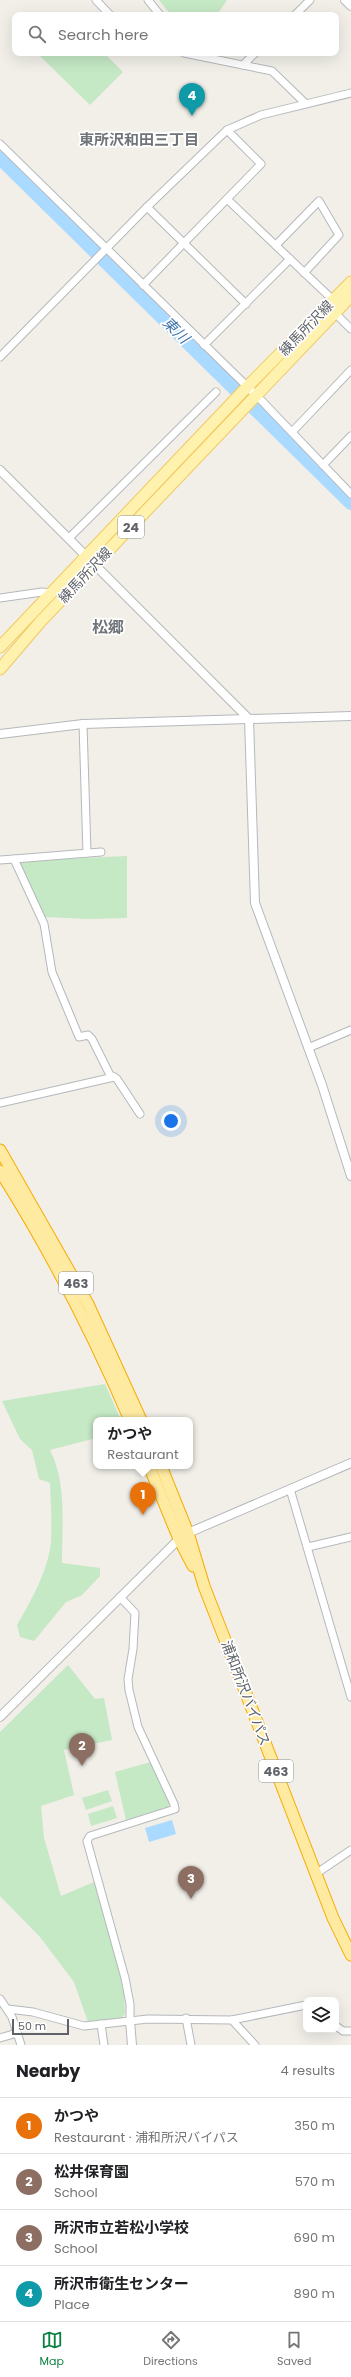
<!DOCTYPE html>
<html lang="en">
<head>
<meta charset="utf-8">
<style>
  body { margin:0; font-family:Poppins,"Noto Sans JP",sans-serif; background:#f6f6f6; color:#202124 }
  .controls { position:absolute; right:12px; bottom:12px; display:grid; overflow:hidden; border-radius:8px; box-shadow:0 4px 16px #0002 }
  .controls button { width:36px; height:36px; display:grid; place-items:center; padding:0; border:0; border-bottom:1px solid #e0e0e0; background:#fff; color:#202124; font:20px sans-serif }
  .scale { position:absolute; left:12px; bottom:10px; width:57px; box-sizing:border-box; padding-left:4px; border:2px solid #5f6368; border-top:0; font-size:11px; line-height:14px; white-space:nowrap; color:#5f6368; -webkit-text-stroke:3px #fff; paint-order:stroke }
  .you { position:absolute; left:171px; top:1121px; width:14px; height:14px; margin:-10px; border:3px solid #fff; border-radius:50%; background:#1a73e8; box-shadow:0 0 0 6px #1a73e833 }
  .badge { display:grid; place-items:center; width:26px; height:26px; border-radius:50%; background:#0b8043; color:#fff; font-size:13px; font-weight:700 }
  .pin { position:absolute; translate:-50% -33px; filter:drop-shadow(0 1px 2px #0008) }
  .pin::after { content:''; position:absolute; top:21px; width:14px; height:12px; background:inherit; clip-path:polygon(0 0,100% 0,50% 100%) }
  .popup { position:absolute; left:93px; top:1417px; width:100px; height:52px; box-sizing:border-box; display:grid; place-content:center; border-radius:8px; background:#fff; filter:drop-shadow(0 1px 3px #0005); font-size:13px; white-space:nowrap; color:#757577 }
  .popup b { font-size:15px; color:#202124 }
  .popup::after { content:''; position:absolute; left:50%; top:100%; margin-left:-8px; border:8px solid transparent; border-top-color:#fff }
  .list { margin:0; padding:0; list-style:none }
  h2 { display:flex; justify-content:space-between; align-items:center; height:52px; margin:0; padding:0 16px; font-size:17px }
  h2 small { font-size:13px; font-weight:400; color:#757577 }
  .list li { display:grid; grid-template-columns:26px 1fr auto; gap:12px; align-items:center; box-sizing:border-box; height:56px; padding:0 16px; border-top:1px solid #e0e0e0 }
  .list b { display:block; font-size:15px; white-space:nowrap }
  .list p { margin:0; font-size:13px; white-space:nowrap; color:#757577 }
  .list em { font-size:13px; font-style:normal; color:#757577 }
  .icon { flex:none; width:22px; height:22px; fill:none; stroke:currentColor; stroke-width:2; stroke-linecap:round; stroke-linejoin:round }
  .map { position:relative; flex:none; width:351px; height:2045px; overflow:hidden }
  .search { position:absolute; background:#fff; box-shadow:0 4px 16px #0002; left:12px; right:12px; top:12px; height:44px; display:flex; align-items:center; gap:10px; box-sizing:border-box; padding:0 14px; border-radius:8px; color:#757577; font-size:15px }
  .sheet { height:276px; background:#fff }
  nav { display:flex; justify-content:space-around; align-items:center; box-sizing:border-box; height:56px; border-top:1px solid #e0e0e0; background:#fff; font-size:11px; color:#757577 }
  nav a { display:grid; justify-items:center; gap:2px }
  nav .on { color:#0b8043 }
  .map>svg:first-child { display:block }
</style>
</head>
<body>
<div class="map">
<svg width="351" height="2045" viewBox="0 0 351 2045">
  <rect width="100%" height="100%" fill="#f1efe8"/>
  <!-- green -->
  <g fill="#c5e8c5">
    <polygon points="159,0 227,0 217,15 171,15"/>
    <polygon points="37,53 104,53 123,72 90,105"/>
    <polygon points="127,856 127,918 87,919 45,917 19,861"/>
    <path d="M105,1384L121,1420H96V1438L50,1450C67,1483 62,1526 62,1563L100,1568V1576L82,1595L66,1602L34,1641L20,1637L17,1625C31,1601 48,1571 51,1542C52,1523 51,1502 50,1483L39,1479L32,1450L20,1439L2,1401Z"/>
    <polygon points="68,1665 95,1699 104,1698 112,1740 64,1750 74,1795 41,1806 44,1838 61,1896 94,1882 124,1988 125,2014 122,2018 88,2022 74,1982 40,1937 0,1896 0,1732"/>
    <polygon points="151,1762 170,1802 168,1807 126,1820 115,1772"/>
    <polygon points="108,1790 112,1801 86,1810 82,1798"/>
    <polygon points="113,1806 117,1818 91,1826 88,1814"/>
  </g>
  <!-- water -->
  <polygon fill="#aadaff" points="172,1820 176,1834 149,1842 145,1828"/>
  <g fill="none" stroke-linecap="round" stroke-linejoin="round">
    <!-- river -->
    <polyline stroke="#aadaff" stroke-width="14" points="0,158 351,503"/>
    <!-- minor casing -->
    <g stroke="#b5b8bc" stroke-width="9">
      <g id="minor">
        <polyline points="96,0 110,15"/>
        <polyline points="148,0 160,15"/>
        <polyline points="295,15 310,0"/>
        <polyline points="184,53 272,71 305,103"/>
        <polyline points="243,65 255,53"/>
        <polyline points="0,144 261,400 351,494"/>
        <polyline points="227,199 333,300"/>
        <polyline points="147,207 246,304"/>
        <polyline points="276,245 319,201 339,235 304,273"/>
        <polyline points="143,285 261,164 227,130"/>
        <polyline points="335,313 351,329"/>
        <polyline points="204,345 290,259"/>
        <polyline points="0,357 147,207 227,130 261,115 351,93"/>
        <polyline points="292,432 351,370"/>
        <polyline points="323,465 351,436"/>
        <polyline points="69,538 216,392"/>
        <polyline points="0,598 42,592 52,593"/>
        <polyline points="83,724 87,853"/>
        <polyline points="14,859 101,852"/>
        <polyline points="0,860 14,859 44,924 52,972 79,1037 88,1035 92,1039 110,1075 114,1077"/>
        <polyline points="308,1048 351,1030"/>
        <polyline points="0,1103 114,1077 117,1079 140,1114"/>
        <polyline points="290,1489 351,1697"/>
        <polyline points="308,1547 351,1537"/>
        <polyline points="120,1597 135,1613 133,1649 128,1679 129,1690 138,1727 174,1804 175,1809 90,1836 87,1841 125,1978 130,2004 130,2021"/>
        <polyline points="317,1873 351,1850"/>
        <polyline points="0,1999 12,2017 21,2045"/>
        <polyline points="8,2009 33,2012 84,2026 148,2019 232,2020 306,2005"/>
        <polyline points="186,2018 191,2045"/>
        <polyline points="232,2020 255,2045"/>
        <polyline points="101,2024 104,2045"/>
        <polyline points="336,2026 343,2031 351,2031"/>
        <polyline points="0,2038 17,2033"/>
      </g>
    </g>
    <!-- tertiary casing -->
    <g stroke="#b5b8bc" stroke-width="10">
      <g id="tertiary">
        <polyline points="345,0 351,6"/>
        <polyline points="0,470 249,719 255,903 322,1085 351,1176"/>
        <polyline points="0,734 83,724 351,716"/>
        <polyline points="0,1717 179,1539 188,1533 351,1463"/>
        <polyline points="130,2021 132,2045"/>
      </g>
    </g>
    <!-- primary casing -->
    <g stroke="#f2c960" stroke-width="13">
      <g id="primary">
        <polyline points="0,647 247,387 351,282"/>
        <polyline points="0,669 41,621 351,296"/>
      </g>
    </g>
    <!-- trunk casing -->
    <g stroke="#f9ab00" stroke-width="13">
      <g id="trunk">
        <polyline points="0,1150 88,1304 141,1420"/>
        <path d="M0,1171C50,1250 93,1334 130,1420"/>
        <polyline points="149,1466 179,1539 193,1566"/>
        <polyline points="161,1466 188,1533 204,1586 245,1691 333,1918 351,1955"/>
      </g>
    </g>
    <!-- minor -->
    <use href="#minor" stroke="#fff" stroke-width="7"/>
    <!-- tertiary -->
    <use href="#tertiary" stroke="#fff" stroke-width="8"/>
    <!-- primary -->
    <use href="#primary" stroke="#fff2af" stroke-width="11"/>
    <!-- trunk -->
    <use href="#trunk" stroke="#feeaa1" stroke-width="11"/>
  </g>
  <g text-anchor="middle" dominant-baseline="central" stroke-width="3.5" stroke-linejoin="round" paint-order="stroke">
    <!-- shield labels -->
    <g fill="#fff" stroke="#8f9295" stroke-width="1">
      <rect x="118" y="516" width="26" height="22" rx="3"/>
      <rect x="59" y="1272" width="34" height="22" rx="3"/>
      <rect x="259" y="1760" width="34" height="22" rx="3"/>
    </g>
    <g font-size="13" font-weight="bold" fill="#5f6368">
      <text x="131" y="527">24</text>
      <text x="76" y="1283">463</text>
      <text x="276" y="1771">463</text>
    </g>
    <!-- street labels -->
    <g font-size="14" fill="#5f6368" stroke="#fff">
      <text transform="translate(306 328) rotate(-46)">練馬所沢線</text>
      <text transform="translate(85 575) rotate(-47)">練馬所沢線</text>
      <text transform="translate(246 1693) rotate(69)">浦和所沢バイパス</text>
    </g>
    <!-- neighbourhood labels -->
    <g font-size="15" font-weight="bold" fill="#70757a" stroke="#fff">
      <text x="139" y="139">東所沢和田三丁目</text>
    </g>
    <!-- water labels -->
    <g font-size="15" font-style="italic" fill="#4174aa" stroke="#fff">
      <text transform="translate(176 330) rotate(44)">東川</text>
    </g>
    <!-- quarter labels -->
    <g font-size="16" font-weight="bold" fill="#70757a" stroke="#fff">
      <text x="108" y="627">松郷</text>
    </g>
  </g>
</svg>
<div class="controls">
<button><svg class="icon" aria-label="layers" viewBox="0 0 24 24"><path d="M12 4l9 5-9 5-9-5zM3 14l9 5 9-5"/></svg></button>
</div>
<div class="scale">50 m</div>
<div class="you"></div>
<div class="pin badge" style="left:143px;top:1515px;background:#e8710a">1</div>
<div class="popup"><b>かつや</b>Restaurant</div>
<div class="pin badge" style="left:82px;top:1766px;background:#8d6e63">2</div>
<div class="pin badge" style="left:191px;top:1899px;background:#8d6e63">3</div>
<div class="pin badge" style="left:192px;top:116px;background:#0f9aa8">4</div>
<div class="search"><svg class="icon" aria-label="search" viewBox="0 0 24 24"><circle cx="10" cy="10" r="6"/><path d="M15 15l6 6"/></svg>Search here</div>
</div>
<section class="sheet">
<h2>Nearby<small>4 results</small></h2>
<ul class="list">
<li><span class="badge" style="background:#e8710a">1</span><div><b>かつや</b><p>Restaurant · 浦和所沢バイパス</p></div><em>350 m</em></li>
<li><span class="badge" style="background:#8d6e63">2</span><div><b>松井保育園</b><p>School</p></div><em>570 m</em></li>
<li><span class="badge" style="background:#8d6e63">3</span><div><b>所沢市立若松小学校</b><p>School</p></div><em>690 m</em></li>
<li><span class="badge" style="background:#0f9aa8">4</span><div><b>所沢市衛生センター</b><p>Place</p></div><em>890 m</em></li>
</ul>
</section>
<nav>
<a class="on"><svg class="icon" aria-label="map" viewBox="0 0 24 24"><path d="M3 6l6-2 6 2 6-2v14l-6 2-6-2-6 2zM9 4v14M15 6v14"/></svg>Map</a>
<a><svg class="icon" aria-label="directions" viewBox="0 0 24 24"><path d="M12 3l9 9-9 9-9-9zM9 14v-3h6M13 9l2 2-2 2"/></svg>Directions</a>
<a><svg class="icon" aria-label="saved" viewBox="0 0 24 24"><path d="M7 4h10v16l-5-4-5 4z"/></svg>Saved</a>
</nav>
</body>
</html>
